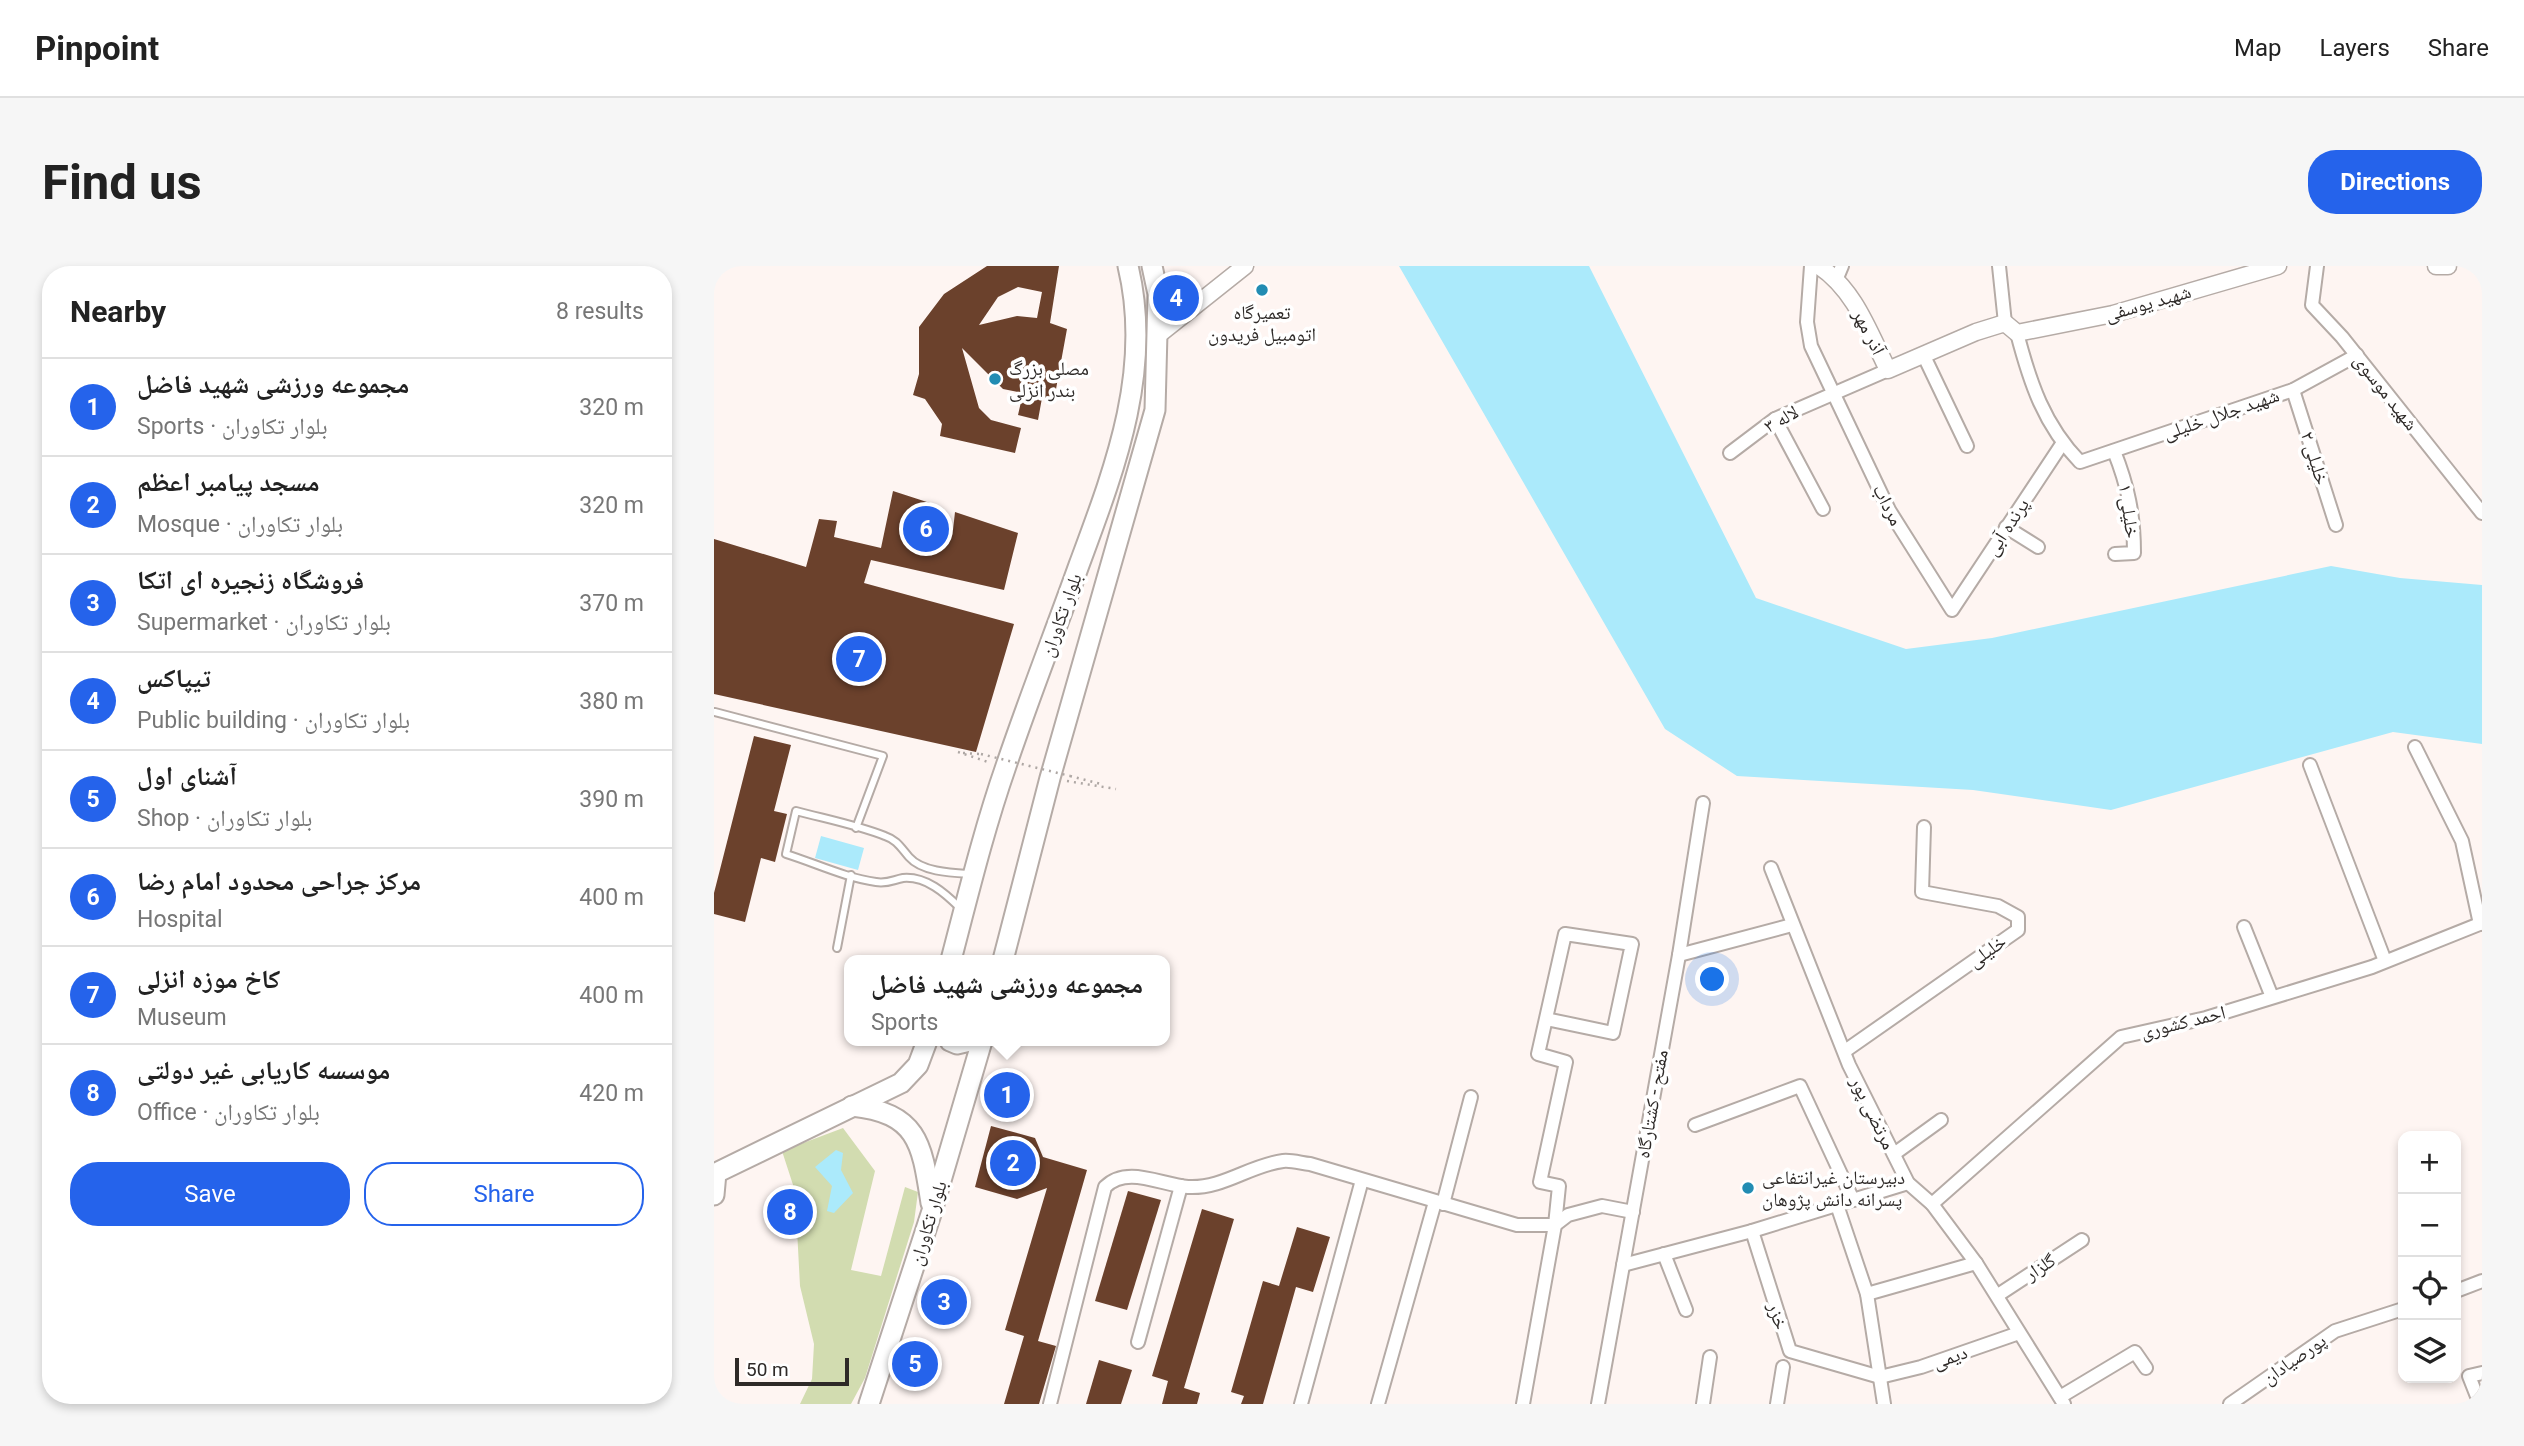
<!DOCTYPE html>
<html lang="en">
<head>
<meta charset="utf-8">
<style>
  body { margin:0; font-family:Roboto,"Noto Naskh Arabic",sans-serif; background:#f6f6f6; color:#222 }
  .controls { position:absolute; right:21px; bottom:21px; display:grid; overflow:hidden; border-radius:14px; box-shadow:0 4px 10px #0003 }
  .controls button { width:63px; height:63px; display:grid; place-items:center; padding:0; border:0; border-bottom:2px solid #e0e0e0; background:#fff; color:#222; font:35px sans-serif }
  .scale { position:absolute; left:21px; bottom:18px; width:114px; box-sizing:border-box; padding-left:7px; border:4px solid #2e2a28; border-top:0; font-size:19px; line-height:24px; white-space:nowrap; color:#2e2a28; -webkit-text-stroke:5px #fff; paint-order:stroke }
  .you { position:absolute; left:999px; top:714px; width:24px; height:24px; margin:-18px; border:5px solid #fff; border-radius:50%; background:#1a73e8; box-shadow:0 0 0 10px #1a73e833 }
  .badge { display:grid; place-items:center; width:46px; height:46px; border-radius:50%; background:#2563eb; color:#fff; font-size:23px; font-weight:700 }
  .pin { position:absolute; translate:-50% -50%; border:4px solid #fff; box-shadow:0 2px 7px #0006 }
  .popup { position:absolute; left:130px; top:689px; width:326px; height:91px; box-sizing:border-box; display:grid; place-content:center; border-radius:14px; background:#fff; filter:drop-shadow(0 2px 5px #0005); font-size:23px; white-space:nowrap; color:#767676 }
  .popup b { font-size:26px; color:#222 }
  .popup::after { content:''; position:absolute; left:50%; top:100%; margin-left:-14px; border:14px solid transparent; border-top-color:#fff }
  .list { margin:0; padding:0; list-style:none }
  h2 { display:flex; justify-content:space-between; align-items:center; height:91px; margin:0; padding:0 28px; font-size:30px }
  h2 small { font-size:23px; font-weight:400; color:#767676 }
  .list li { display:grid; grid-template-columns:46px 1fr auto; gap:21px; align-items:center; box-sizing:border-box; height:98px; padding:0 28px; border-top:2px solid #e0e0e0 }
  .list b { display:block; font-size:26px; white-space:nowrap }
  .list p { margin:0; font-size:23px; white-space:nowrap; color:#767676 }
  .list em { font-size:23px; font-style:normal; color:#767676 }
  .actions { display:flex; gap:14px; padding:21px 28px }
  .actions a { flex:1; padding:16px 0; border:2px solid #2563eb; border-radius:28px; text-align:center; font-size:24px; color:#2563eb }
  .actions .main { background:#2563eb; color:#fff }
  .icon { flex:none; width:38px; height:38px; fill:none; stroke:currentColor; stroke-width:2; stroke-linecap:round; stroke-linejoin:round }
  .map { position:relative; flex:none; width:1768px; height:1138px; overflow:hidden; border-radius:28px }
  header { display:flex; align-items:center; gap:42px; box-sizing:border-box; height:98px; padding:0 35px; background:#fff; border-bottom:2px solid #e0e0e0 }
  header strong { font-size:33px }
  nav { display:flex; gap:38px; margin-inline-start:auto; font-size:24px }
  .intro { display:flex; align-items:center; justify-content:space-between; box-sizing:border-box; height:168px; padding:0 42px }
  h1 { margin:0; font-size:49px }
  .button { padding:18px 32px; border-radius:28px; background:#2563eb; color:#fff; font-size:24px; font-weight:700 }
  main { display:flex; gap:42px; padding:0 42px }
  aside { flex:1; background:#fff; border-radius:28px; box-shadow:0 4px 10px #0003 }
  .map>svg:first-child { display:block }
</style>
</head>
<body>
<header>
<strong>Pinpoint</strong>
<nav><a>Map</a><a>Layers</a><a>Share</a></nav>
</header>
<div class="intro"><h1>Find us</h1><a class="button">Directions</a></div>
<main>
<aside>
<h2>Nearby<small>8 results</small></h2>
<ul class="list">
<li><span class="badge">1</span><div><b>مجموعه ورزشی شهید فاضل</b><p>Sports · بلوار تکاوران</p></div><em>320 m</em></li>
<li><span class="badge">2</span><div><b>مسجد پیامبر اعظم</b><p>Mosque · بلوار تکاوران</p></div><em>320 m</em></li>
<li><span class="badge">3</span><div><b>فروشگاه زنجیره ای اتکا</b><p>Supermarket · بلوار تکاوران</p></div><em>370 m</em></li>
<li><span class="badge">4</span><div><b>تیپاکس</b><p>Public building · بلوار تکاوران</p></div><em>380 m</em></li>
<li><span class="badge">5</span><div><b>آشنای اول</b><p>Shop · بلوار تکاوران</p></div><em>390 m</em></li>
<li><span class="badge">6</span><div><b>مرکز جراحی محدود امام رضا</b><p>Hospital</p></div><em>400 m</em></li>
<li><span class="badge">7</span><div><b>کاخ موزه انزلی</b><p>Museum</p></div><em>400 m</em></li>
<li><span class="badge">8</span><div><b>موسسه کاریابی غیر دولتی</b><p>Office · بلوار تکاوران</p></div><em>420 m</em></li>
</ul>
<div class="actions"><a class="main">Save</a><a>Share</a></div>
</aside>
<div class="map">
<svg width="1768" height="1138" viewBox="0 0 1768 1138">
  <rect width="100%" height="100%" fill="#fef5f2"/>
  <!-- green -->
  <polygon fill="#d2dcb0" points="129,862 161,905 137,1004 167,1010 191,921 204,926 200,956 151,1112 137,1138 86,1138 98,1113 100,1078 86,1020 81,925 68,885"/>
  <!-- water -->
  <g fill="#abeafb">
    <polygon points="685,0 875,0 1042,332 1192,383 1278,372 1617,300 1686,312 1768,319 1768,478 1679,466 1397,544 1259,524 1023,510 951,463"/>
    <polygon points="107,570 150,582 144,604 101,592"/>
    <polygon points="122,884 129,887 127,904 139,927 120,947 113,945 118,920 101,901"/>
  </g>
  <!-- building -->
  <g fill="#6b412c" fill-rule="evenodd">
    <path d="M273,0H345L336,57L353,63L340,134L328,132L324,154L304,149L309,127L289,123L248,82L265,142L277,154L307,162L301,187L226,170L228,158L211,133L199,129L205,108V61L230,28ZM304,21L328,26L323,52L303,50L265,59L284,31Z"/>
    <polygon points="179,225 216,237 211,258 239,264 241,246 304,267 290,324 157,294 150,317 300,358 262,486 0,428 0,273 92,301 105,253 123,255 120,271 167,282"/>
    <polygon points="40,470 77,479 60,545 73,548 61,596 47,592 31,656 0,648 0,627"/>
    <polygon points="277,860 321,872 329,891 373,904 324,1075 342,1080 325,1138 290,1138 310,1070 291,1064 333,922 303,933 261,921"/>
    <polygon points="414,925 447,934 413,1044 381,1035"/>
    <polygon points="488,943 520,953 470,1122 486,1127 483,1138 448,1138 454,1115 438,1110"/>
    <polygon points="583,961 616,971 599,1026 582,1021 549,1138 527,1138 530,1130 517,1126 549,1015 565,1020"/>
    <polygon points="385,1094 418,1104 407,1138 372,1138"/>
  </g>
  <g fill="none" stroke-linecap="round" stroke-linejoin="round">
    <!-- service casing -->
    <g stroke="#b5aba6" stroke-width="10">
      <g id="service">
        <polyline points="1,446 169,490 142,562"/>
        <path d="M246,642C231,627 212,610 189,612C179,614 173,618 162,616C132,612 101,597 72,588L82,545C112,553 143,559 171,570C183,574 187,582 195,591C208,606 238,607 256,608"/>
        <polyline points="123,682 137,609"/>
      </g>
    </g>
    <!-- minor casing -->
    <g stroke="#b5aba6" stroke-width="16">
      <g id="minor">
        <polyline points="1097,0 1093,56 1097,80 1175,244 1238,344 1348,178"/>
        <polyline points="1285,0 1291,57"/>
        <polyline points="1603,0 1598,39 1628,71 1768,247"/>
        <polyline points="1123,12 1128,0"/>
        <path d="M1303,67C1316,117 1330,159 1366,196L1579,124L1643,89"/>
        <polyline points="1209,88 1253,180"/>
        <polyline points="1579,124 1622,259"/>
        <polyline points="1061,153 1109,243"/>
        <path d="M1400,185C1414,220 1420,249 1420,287L1401,288"/>
        <polyline points="1016,187 1061,153 1174,104"/>
        <polyline points="1292,261 1324,281"/>
        <polyline points="1701,481 1748,575 1766,658"/>
        <polyline points="1596,499 1671,695"/>
        <polyline points="1057,602 1135,799 1194,917 1218,938 1262,997 1350,1138"/>
        <polyline points="1530,661 1558,731"/>
        <polyline points="965,689 1078,659"/>
        <polyline points="1131,785 1304,664 1304,651 1284,640 1208,626 1210,561"/>
        <polyline points="981,859 1086,820 1139,934"/>
        <polyline points="1180,888 1227,854"/>
        <polyline points="729,938 757,831"/>
        <polyline points="1218,938 1407,771 1492,752 1658,701 1768,657"/>
        <polyline points="1123,939 1153,1028 1170,1138"/>
        <polyline points="1038,965 1076,1085 1166,1111 1207,1101 1305,1067"/>
        <polyline points="950,988 972,1044"/>
        <polyline points="909,999 1038,965 1194,917"/>
        <polyline points="1742,1025 1768,1015"/>
        <polyline points="1153,1028 1262,997"/>
        <polyline points="1284,1029 1368,974"/>
        <polyline points="424,1076 467,920"/>
        <polyline points="1346,1131 1421,1086 1432,1102"/>
        <path d="M336,1138L391,921C413,899 447,919 474,921C509,923 536,899 569,895C577,894 587,897 596,898L803,959H841L854,949L888,940L919,946"/>
        <polyline points="587,1138 648,914"/>
        <polyline points="664,1138 721,936"/>
        <polyline points="809,1138 841,959 845,920 826,916 852,796 824,788 851,668 918,678 899,767 832,753"/>
        <polyline points="884,1138 965,689 989,537"/>
        <polyline points="989,1138 996,1091"/>
        <polyline points="1063,1138 1069,1101"/>
        <polyline points="1516,1138 1621,1065 1689,1043"/>
        <polyline points="1766,1138 1755,1110 1768,1107"/>
      </g>
    </g>
    <!-- tertiary casing -->
    <g stroke="#b5aba6" stroke-width="19">
      <g id="tertiary">
        <path d="M1105,0C1141,24 1155,66 1174,104L1262,66L1291,57L1303,67L1399,48L1564,0"/>
        <polyline points="1722,0 1734,0"/>
        <polyline points="443,70 531,0"/>
      </g>
    </g>
    <!-- primary casing -->
    <g stroke="#b5aba6" stroke-width="23">
      <g id="primary">
        <path d="M237,694C254,629 270,563 292,500C315,432 341,366 365,299C401,202 439,104 414,0"/>
        <polyline points="289,694 336,512 441,144 444,28 438,0"/>
        <polyline points="236,775 243,778 256,775"/>
        <path d="M138,840C205,847 208,879 217,937"/>
        <polyline points="0,929 2,907 187,817 204,799 213,775"/>
        <polyline points="155,1138 218,945 268,775"/>
      </g>
    </g>
    <!-- path -->
    <g stroke="#aea7a4" stroke-width="2.5" stroke-dasharray="2 5" stroke-linecap="butt">
      <polyline points="244,486 277,497"/>
      <polyline points="249,487 267,488"/>
      <polyline points="356,510 387,518"/>
      <polyline points="353,515 402,523"/>
    </g>
    <!-- service -->
    <use href="#service" stroke="#fff" stroke-width="6"/>
    <!-- minor -->
    <use href="#minor" stroke="#fff" stroke-width="12"/>
    <!-- tertiary -->
    <use href="#tertiary" stroke="#fff" stroke-width="16"/>
    <!-- primary -->
    <use href="#primary" stroke="#fff" stroke-width="19"/>
    <!-- path-bridge -->
    <polyline stroke="#aea7a4" stroke-width="2.5" stroke-dasharray="2 5" stroke-linecap="butt" points="267,488 356,510"/>
  </g>
  <!-- markers -->
  <g fill="#228cb3" stroke="#fff" stroke-width="2.5">
    <circle cx="548" cy="24" r="7"/>
    <circle cx="281" cy="113" r="7"/>
    <circle cx="1034" cy="922" r="7"/>
  </g>
  <g text-anchor="middle" dominant-baseline="central" stroke-width="7" stroke-linejoin="round" paint-order="stroke">
    <!-- street labels -->
    <g font-size="19" fill="#2e2a28" stroke="#fff">
      <text transform="translate(1434 37) rotate(-16)">شهید یوسفی</text>
      <text transform="translate(1155 66) rotate(63)">آذر مهر</text>
      <text transform="translate(1672 126) rotate(52)">شهید موسوی</text>
      <text transform="translate(1507 148) rotate(-19)">شهید جلال خلیلی</text>
      <text transform="translate(1067 153) rotate(-29)">لاله ۳</text>
      <text transform="translate(1601 192) rotate(73)">خلیلی ۲</text>
      <text transform="translate(1174 239) rotate(63)">مرداب</text>
      <text transform="translate(1415 245) rotate(82)">خلیلی ۱</text>
      <text transform="translate(1293 261) rotate(-57)">پرنده آبی</text>
      <text transform="translate(347 349) rotate(-70)">بلوار تکاوران</text>
      <text transform="translate(1273 685) rotate(-35)">خلیلی</text>
      <text transform="translate(1469 756) rotate(-14)">احمد کشوری</text>
      <text transform="translate(938 838) rotate(-80)">مفتح - کشتارگاه</text>
      <text transform="translate(1159 847) rotate(64)">مرتضی پور</text>
      <text transform="translate(214 957) rotate(-73)">بلوار تکاوران</text>
      <text transform="translate(1326 1001) rotate(-33)">گلزار</text>
      <text transform="translate(1064 1050) rotate(73)">خزر</text>
      <text transform="translate(1236 1091) rotate(-19)">دیمی</text>
      <text transform="translate(1580 1093) rotate(-35)">پورصیادان</text>
    </g>
    <!-- poi labels -->
    <g font-size="19" fill="#2e2a28" stroke="#fff" text-anchor="start">
      <text x="548" y="46" text-anchor="middle">تعمیرگاه<tspan x="548" dy="22">اتومبیل فریدون</tspan></text>
      <text x="295" y="102">مصلی بزرگ<tspan x="295" dy="22">بندر انزلی</tspan></text>
      <text x="1048" y="911">دبیرستان غیرانتفاعی<tspan x="1048" dy="22">پسرانه دانش پژوهان</tspan></text>
    </g>
  </g>
</svg>
<div class="controls">
<button>+</button>
<button>−</button>
<button><svg class="icon" aria-label="locate" viewBox="0 0 24 24"><circle cx="12" cy="12" r="6"/><path d="M12 2v4M12 18v4M2 12h4M18 12h4"/></svg></button>
<button><svg class="icon" aria-label="layers" viewBox="0 0 24 24"><path d="M12 4l9 5-9 5-9-5zM3 14l9 5 9-5"/></svg></button>
</div>
<div class="scale">50 m</div>
<div class="you"></div>
<div class="pin badge" style="left:293px;top:829px">1</div>
<div class="popup"><b>مجموعه ورزشی شهید فاضل</b>Sports</div>
<div class="pin badge" style="left:299px;top:897px">2</div>
<div class="pin badge" style="left:230px;top:1036px">3</div>
<div class="pin badge" style="left:462px;top:32px">4</div>
<div class="pin badge" style="left:201px;top:1098px">5</div>
<div class="pin badge" style="left:212px;top:263px">6</div>
<div class="pin badge" style="left:145px;top:393px">7</div>
<div class="pin badge" style="left:76px;top:946px">8</div>
</div>
</main>
</body>
</html>
